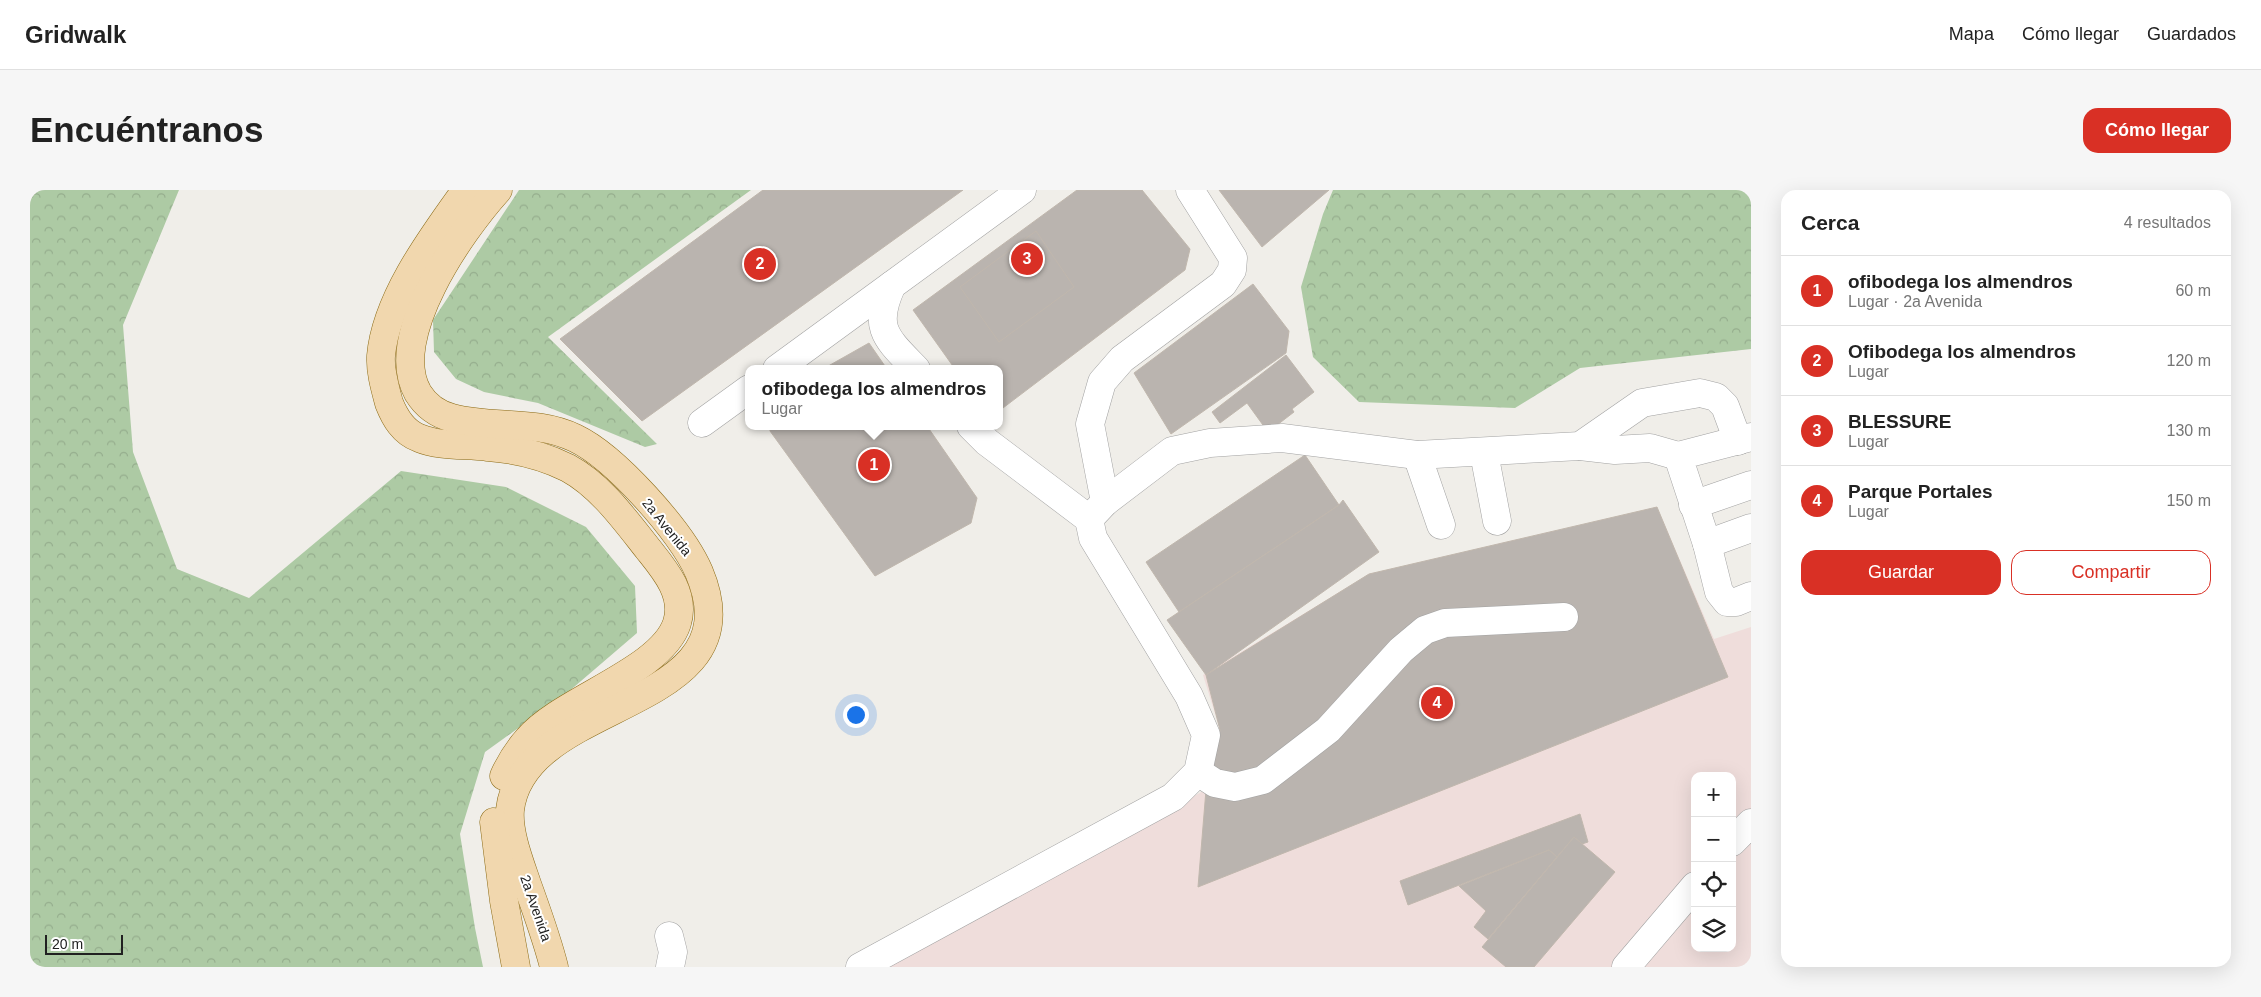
<!DOCTYPE html>
<html lang="es">
<head>
<meta charset="utf-8">
<style>
  body { margin:0; font-family:Helvetica,sans-serif; background:#f6f6f6; color:#222 }
  .controls { position:absolute; right:15px; bottom:15px; display:grid; overflow:hidden; border-radius:10px; box-shadow:0 5px 20px #0002 }
  .controls button { width:45px; height:45px; display:grid; place-items:center; padding:0; border:0; border-bottom:1px solid #e0e0e0; background:#fff; color:#222; font:25px sans-serif }
  .scale { position:absolute; left:15px; bottom:12px; width:78px; box-sizing:border-box; padding-left:5px; border:2px solid #212121; border-top:0; font-size:14px; line-height:18px; white-space:nowrap; color:#212121; -webkit-text-stroke:4px #fff; paint-order:stroke }
  .you { position:absolute; left:825px; top:524px; width:18px; height:18px; margin:-12px; border:4px solid #fff; border-radius:50%; background:#1a73e8; box-shadow:0 0 0 8px #1a73e833 }
  .badge { display:grid; place-items:center; width:32px; height:32px; border-radius:50%; background:#d93025; color:#fff; font-size:16px; font-weight:700 }
  .pin { position:absolute; translate:-50% -50%; border:2px solid #fff; box-shadow:0 1px 5px #0006 }
  .popup { position:absolute; left:715px; top:175px; width:258px; height:65px; box-sizing:border-box; display:grid; place-content:center; border-radius:10px; background:#fff; filter:drop-shadow(0 1px 4px #0005); font-size:16px; white-space:nowrap; color:#767676 }
  .popup b { font-size:19px; color:#222 }
  .popup::after { content:''; position:absolute; left:50%; top:100%; margin-left:-10px; border:10px solid transparent; border-top-color:#fff }
  .list { margin:0; padding:0; list-style:none }
  h2 { display:flex; justify-content:space-between; align-items:center; height:65px; margin:0; padding:0 20px; font-size:21px }
  h2 small { font-size:16px; font-weight:400; color:#767676 }
  .list li { display:grid; grid-template-columns:32px 1fr auto; gap:15px; align-items:center; box-sizing:border-box; height:70px; padding:0 20px; border-top:1px solid #e0e0e0 }
  .list b { display:block; font-size:19px; white-space:nowrap }
  .list p { margin:0; font-size:16px; white-space:nowrap; color:#767676 }
  .list em { font-size:16px; font-style:normal; color:#767676 }
  .actions { display:flex; gap:10px; padding:15px 20px }
  .actions a { flex:1; padding:11px 0; border:1px solid #d93025; border-radius:15px; text-align:center; font-size:18px; color:#d93025 }
  .actions .main { background:#d93025; color:#fff }
  .icon { flex:none; width:28px; height:28px; fill:none; stroke:currentColor; stroke-width:2; stroke-linecap:round; stroke-linejoin:round }
  .map { position:relative; flex:none; width:1721px; height:777px; overflow:hidden; border-radius:15px }
  header { display:flex; align-items:center; gap:30px; box-sizing:border-box; height:70px; padding:0 25px; background:#fff; border-bottom:1px solid #e0e0e0 }
  header strong { font-size:24px }
  nav { display:flex; gap:28px; margin-inline-start:auto; font-size:18px }
  .intro { display:flex; align-items:center; justify-content:space-between; box-sizing:border-box; height:120px; padding:0 30px }
  h1 { margin:0; font-size:35px }
  .button { padding:12px 22px; border-radius:15px; background:#d93025; color:#fff; font-size:18px; font-weight:700 }
  main { display:flex; gap:30px; padding:0 30px }
  aside { flex:1; background:#fff; border-radius:15px; box-shadow:0 5px 20px #0002 }
  .map>svg:first-child { display:block }
</style>
</head>
<body>
<header>
<strong>Gridwalk</strong>
<nav><a>Mapa</a><a>Cómo llegar</a><a>Guardados</a></nav>
</header>
<div class="intro"><h1>Encuéntranos</h1><a class="button">Cómo llegar</a></div>
<main>
<div class="map">
<svg width="1721" height="777" viewBox="0 0 1721 777">
  <defs>
    <pattern id="forest-crowns" width="20" height="18" patternUnits="userSpaceOnUse" patternTransform="scale(1.25)"><rect width="20" height="18" fill="#adcaa4"/><path d="M2 6a3 3 0 1 1 6 0M12 15a3 3 0 1 1 6 0" fill="none" stroke="#95ad8d"/></pattern>
  </defs>
  <rect width="100%" height="100%" fill="#f0eee9"/>
  <!-- commercial -->
  <path fill="#efdddb" fill-rule="evenodd" d="M1627,317L1684,449L1721,437V777H854L1175,600L1190,540L1173,485L1339,384ZM1665,586H1702V758H1665Z"/>
  <!-- forest -->
  <g fill="url(#forest-crowns)">
    <polygon points="0,0 149,0 93,135 103,262 147,379 219,408 371,281 476,297 556,337 605,396 607,443 537,503 455,562 430,644 445,738 453,777 0,777"/>
    <polygon points="489,0 721,0 518,147 627,254 615,257 508,213 454,202 426,189 404,162 403,130"/>
    <polygon points="1303,0 1721,0 1721,159 1550,178 1485,218 1329,212 1283,167 1271,97 1293,24"/>
  </g>
  <!-- building -->
  <g fill="#bab4af" stroke="#c0b7ad">
    <polygon points="733,0 933,0 612,231 530,149"/>
    <polygon points="1047,0 1112,0 1160,59 1155,80 969,221 969,179 925,179 883,120"/>
    <polygon points="1189,0 1299,0 1232,57"/>
    <polygon points="1006,41 1044,97 969,152 930,97"/>
    <polygon points="1223,94 1259,141 1256,163 1141,244 1104,183"/>
    <polygon points="839,153 857,179 793,179"/>
    <polygon points="1256,165 1284,202 1262,219 1264,222 1238,242 1217,213 1190,233 1182,222"/>
    <polygon points="740,236 897,236 947,308 941,333 845,386 740,241"/>
    <polygon points="1275,265 1309,315 1149,422 1116,372"/>
    <polygon points="1313,310 1349,362 1176,485 1137,430 1309,315"/>
    <polygon points="1627,317 1698,487 1168,697 1176,600 1190,540 1176,485 1339,384"/>
    <polygon points="1550,624 1558,652 1552,654 1544,647 1527,667 1519,660 1378,715 1370,691"/>
    <polygon points="1544,647 1585,682 1504,777 1476,777 1452,757"/>
    <polygon points="1519,660 1527,667 1458,749 1444,737 1456,721 1429,696"/>
  </g>
  <g fill="none" stroke-linecap="round" stroke-linejoin="round">
    <!-- minor casing -->
    <g stroke="#a2a2a2" stroke-width="29">
      <g id="minor">
        <polyline points="747,179 862,95"/>
        <path d="M886,179C856,148 842,138 862,95L992,0"/>
        <polyline points="672,233 719,199"/>
        <polyline points="941,236 957,252 1059,329"/>
        <polyline points="1721,247 1648,266 1677,354 1721,338"/>
        <polyline points="1550,256 1585,260 1620,258 1648,266"/>
        <polyline points="1454,263 1467,331"/>
        <polyline points="1387,265 1411,335"/>
        <polyline points="1075,312 1060,234 1072,192 1092,169 1193,94 1202,80 1203,68 1160,0"/>
        <polyline points="1663,315 1721,295"/>
        <polyline points="1677,354 1689,402 1697,412 1706,412 1721,406"/>
        <polyline points="1168,582 1185,593 1205,597 1233,590 1298,540 1371,460 1395,440 1415,433 1534,427"/>
        <polyline points="1702,652 1721,633"/>
        <polyline points="639,746 643,762 640,777"/>
        <polyline points="830,777 1143,607 1168,582 1176,545 1159,506 1063,348 1059,329 1075,312 1142,261 1180,253 1252,248 1387,265 1550,256 1612,213 1670,203 1686,207 1695,216 1708,251"/>
        <polyline points="1596,777 1665,696"/>
      </g>
    </g>
    <!-- major casing -->
    <g stroke="#8b6a14" stroke-width="29">
      <g id="major">
        <path d="M436,0C403,46 356,108 351,166C350,181 355,198 359,213C365,228 373,242 389,248C411,257 435,254 458,257C485,259 514,266 538,278C571,296 595,330 618,359C634,379 656,404 647,433C632,481 532,509 498,549C488,560 480,573 474,586"/>
        <path d="M468,0C431,41 356,147 388,203C396,216 407,224 422,228C462,239 506,229 545,248C585,267 652,342 669,382C729,524 493,505 480,620C478,643 490,673 497,694C507,722 517,749 524,777"/>
        <polyline points="464,632 474,711 486,777"/>
      </g>
    </g>
    <!-- minor -->
    <use href="#minor" stroke="#fff" stroke-width="28"/>
    <!-- major -->
    <use href="#major" stroke="#f1d7ae" stroke-width="28"/>
  </g>
  <g text-anchor="middle" dominant-baseline="central" stroke-width="4" stroke-linejoin="round" paint-order="stroke">
    <!-- street labels -->
    <g font-size="14" fill="#212121" stroke="#fff">
      <text transform="translate(637 337) rotate(51)">2a Avenida</text>
      <text transform="translate(506 718) rotate(71)">2a Avenida</text>
    </g>
  </g>
</svg>
<div class="controls">
<button>+</button>
<button>−</button>
<button><svg class="icon" aria-label="locate" viewBox="0 0 24 24"><circle cx="12" cy="12" r="6"/><path d="M12 2v4M12 18v4M2 12h4M18 12h4"/></svg></button>
<button><svg class="icon" aria-label="layers" viewBox="0 0 24 24"><path d="M12 4l9 5-9 5-9-5zM3 14l9 5 9-5"/></svg></button>
</div>
<div class="scale">20 m</div>
<div class="you"></div>
<div class="pin badge" style="left:844px;top:275px">1</div>
<div class="popup"><b>ofibodega los almendros</b>Lugar</div>
<div class="pin badge" style="left:730px;top:74px">2</div>
<div class="pin badge" style="left:997px;top:69px">3</div>
<div class="pin badge" style="left:1407px;top:513px">4</div>
</div>
<aside>
<h2>Cerca<small>4 resultados</small></h2>
<ul class="list">
<li><span class="badge">1</span><div><b>ofibodega los almendros</b><p>Lugar · 2a Avenida</p></div><em>60 m</em></li>
<li><span class="badge">2</span><div><b>Ofibodega los almendros</b><p>Lugar</p></div><em>120 m</em></li>
<li><span class="badge">3</span><div><b>BLESSURE</b><p>Lugar</p></div><em>130 m</em></li>
<li><span class="badge">4</span><div><b>Parque Portales</b><p>Lugar</p></div><em>150 m</em></li>
</ul>
<div class="actions"><a class="main">Guardar</a><a>Compartir</a></div>
</aside>
</main>
</body>
</html>
